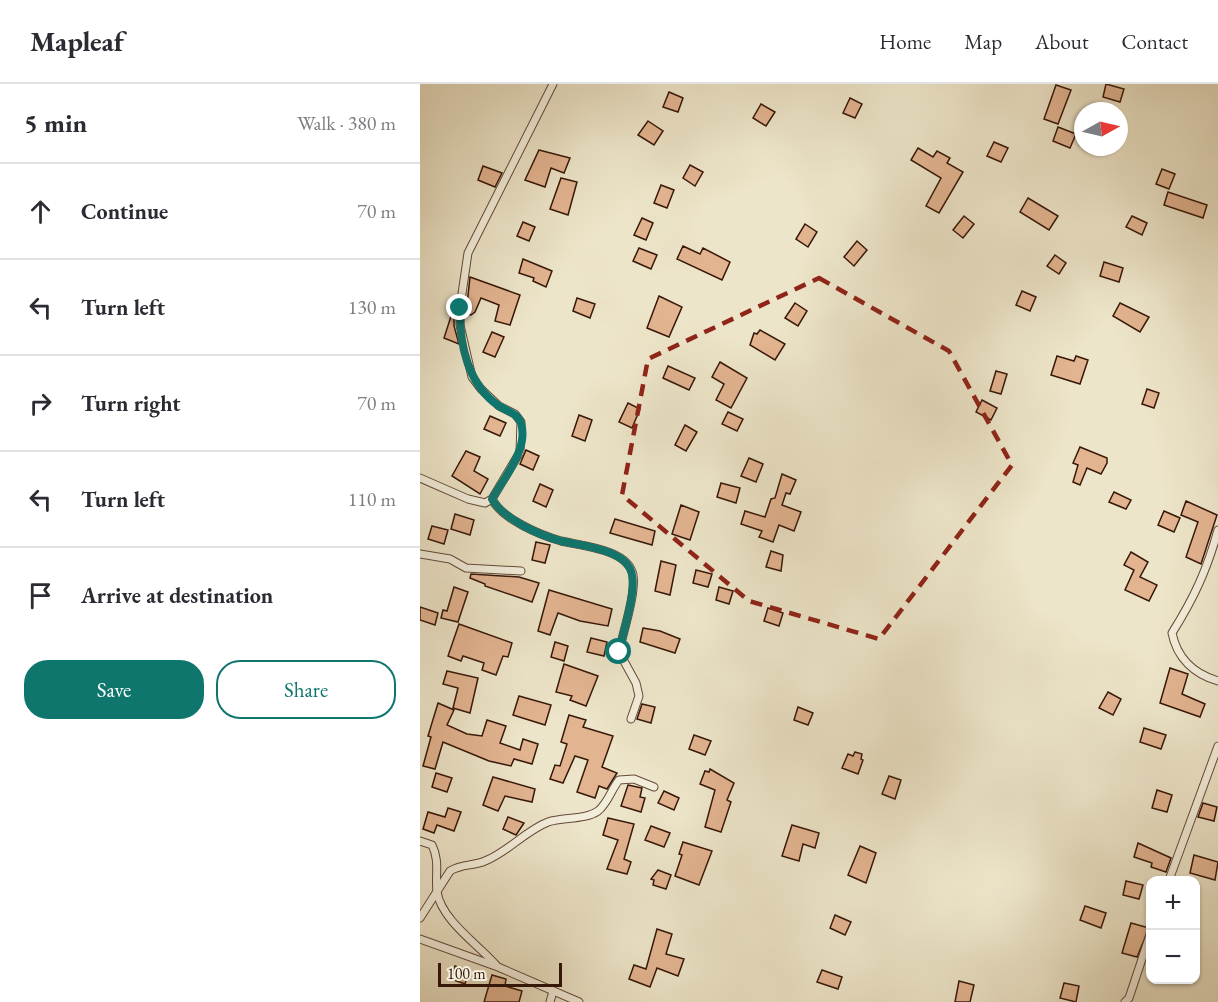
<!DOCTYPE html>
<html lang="en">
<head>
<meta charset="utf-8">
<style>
  body { margin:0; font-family:"EB Garamond",serif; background:#f7f7f7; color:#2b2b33 }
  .controls { position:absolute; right:18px; bottom:18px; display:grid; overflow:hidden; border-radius:12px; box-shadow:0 2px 4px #0004 }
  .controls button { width:54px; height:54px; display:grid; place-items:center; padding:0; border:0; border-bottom:2px solid #e1e1e2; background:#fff; color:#2b2b33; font:30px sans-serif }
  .compass { position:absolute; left:654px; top:18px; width:54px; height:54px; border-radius:50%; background:#fff; box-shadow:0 2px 4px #0004; rotate:82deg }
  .scale { position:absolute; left:18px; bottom:15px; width:124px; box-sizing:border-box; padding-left:6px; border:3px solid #371708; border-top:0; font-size:16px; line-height:21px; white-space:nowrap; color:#371708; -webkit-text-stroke:4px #f3eedc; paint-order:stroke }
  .stop { position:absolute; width:18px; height:18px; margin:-14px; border:4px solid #0f766e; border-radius:50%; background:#fff }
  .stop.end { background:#0f766e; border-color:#fff; box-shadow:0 2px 6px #0008 }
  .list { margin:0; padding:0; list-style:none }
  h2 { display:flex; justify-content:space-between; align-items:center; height:78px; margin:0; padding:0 24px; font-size:26px }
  h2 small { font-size:20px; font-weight:400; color:#7c7c81 }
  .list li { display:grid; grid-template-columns:39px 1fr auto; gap:18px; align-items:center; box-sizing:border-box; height:96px; padding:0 24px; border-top:2px solid #e1e1e2 }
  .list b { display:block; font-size:22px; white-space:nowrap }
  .list em { font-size:20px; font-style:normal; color:#7c7c81 }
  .actions { display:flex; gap:12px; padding:18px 24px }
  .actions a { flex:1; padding:14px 0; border:2px solid #0f766e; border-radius:24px; text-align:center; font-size:21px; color:#0f766e }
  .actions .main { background:#0f766e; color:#fff }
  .icon { flex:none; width:33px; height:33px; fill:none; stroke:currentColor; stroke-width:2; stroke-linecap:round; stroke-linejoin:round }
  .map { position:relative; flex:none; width:798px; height:918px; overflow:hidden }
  header { display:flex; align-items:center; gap:36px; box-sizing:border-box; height:84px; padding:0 30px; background:#fff; border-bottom:2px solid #e1e1e2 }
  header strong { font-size:28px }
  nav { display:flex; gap:33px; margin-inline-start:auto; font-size:21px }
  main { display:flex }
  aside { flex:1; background:#fff }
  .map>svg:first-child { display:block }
</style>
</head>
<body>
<header>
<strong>Mapleaf</strong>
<nav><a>Home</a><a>Map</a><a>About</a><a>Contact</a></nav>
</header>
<main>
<aside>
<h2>5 min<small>Walk · 380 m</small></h2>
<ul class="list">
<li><svg class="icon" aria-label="ahead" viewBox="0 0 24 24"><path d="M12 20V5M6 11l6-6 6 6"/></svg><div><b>Continue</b></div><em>70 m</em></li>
<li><svg class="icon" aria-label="left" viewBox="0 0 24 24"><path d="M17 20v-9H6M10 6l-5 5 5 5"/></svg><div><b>Turn left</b></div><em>130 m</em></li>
<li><svg class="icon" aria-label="right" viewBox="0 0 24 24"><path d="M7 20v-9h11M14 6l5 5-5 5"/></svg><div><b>Turn right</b></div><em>70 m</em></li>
<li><svg class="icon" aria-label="left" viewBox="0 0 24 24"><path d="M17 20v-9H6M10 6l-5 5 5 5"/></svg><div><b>Turn left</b></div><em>110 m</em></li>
<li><svg class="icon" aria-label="arrive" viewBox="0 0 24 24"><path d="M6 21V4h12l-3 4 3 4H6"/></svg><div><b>Arrive at destination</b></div></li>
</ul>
<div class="actions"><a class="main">Save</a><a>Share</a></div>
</aside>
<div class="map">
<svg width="798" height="918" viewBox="0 0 798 918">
  <rect width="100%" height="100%" fill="#ede5c9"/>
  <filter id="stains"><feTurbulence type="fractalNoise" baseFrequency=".00333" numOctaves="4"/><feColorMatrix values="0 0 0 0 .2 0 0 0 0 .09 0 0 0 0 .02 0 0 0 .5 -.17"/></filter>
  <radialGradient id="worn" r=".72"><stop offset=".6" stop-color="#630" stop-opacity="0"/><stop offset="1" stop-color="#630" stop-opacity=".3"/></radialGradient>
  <!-- building -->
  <g fill="#e2b490" stroke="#371708" stroke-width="1.5">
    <polygon points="686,0 704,5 700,18 683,13"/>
    <polygon points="636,1 651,6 638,40 624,35"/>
    <polygon points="249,8 263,14 258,28 243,23"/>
    <polygon points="430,14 442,20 435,34 423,29"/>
    <polygon points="341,20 355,28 346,42 333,34"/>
    <polygon points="228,37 243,47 234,61 218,51"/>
    <polygon points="638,43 656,50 650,64 633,57"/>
    <polygon points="574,58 588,64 581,78 567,72"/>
    <polygon points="498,64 513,73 517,67 530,74 527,79 543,88 519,129 506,122 521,94 491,76"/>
    <polygon points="119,66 150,74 144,89 131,84 125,103 105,96"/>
    <polygon points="270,81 283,88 275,102 263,94"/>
    <polygon points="63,82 82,89 75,103 58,96"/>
    <polygon points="742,85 755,90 749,105 736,100"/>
    <polygon points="141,94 157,98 148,131 130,125"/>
    <polygon points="241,101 254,106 247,124 234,119"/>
    <polygon points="748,108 787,121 783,134 744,121"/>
    <polygon points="608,114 638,132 629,146 600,128"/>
    <polygon points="544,132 554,140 543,154 533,146"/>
    <polygon points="712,132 727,139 722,151 706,143"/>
    <polygon points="222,134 233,139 226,156 214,151"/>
    <polygon points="103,138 115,143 109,157 97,152"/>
    <polygon points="385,140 397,148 388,163 376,155"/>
    <polygon points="437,157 447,166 434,182 424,173"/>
    <polygon points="263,162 280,170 283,164 310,178 302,196 257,175"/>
    <polygon points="219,164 237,171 231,185 213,177"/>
    <polygon points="635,171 646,179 639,190 627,182"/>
    <polygon points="103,175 132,187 126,203 113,197 114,194 99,189"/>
    <polygon points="684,178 703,184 699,198 680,192"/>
    <polygon points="50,193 100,211 90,241 75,237 79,221 61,214 55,228 51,231 46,230"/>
    <polygon points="602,207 616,213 610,227 596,221"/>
    <polygon points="239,212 262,223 249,253 227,244"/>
    <polygon points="157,214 175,220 170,234 153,227"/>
    <polygon points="375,219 387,227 378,242 365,234"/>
    <polygon points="700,219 729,233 720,248 693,232"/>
    <polygon points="34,223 34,222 34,242 39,260 24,254"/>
    <polygon points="340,246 365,260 355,276 330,261 334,249 337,250"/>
    <polygon points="72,248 84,253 75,273 63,268"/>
    <polygon points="637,272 654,277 656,272 668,276 660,300 631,291"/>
    <polygon points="300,278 327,294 311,324 296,316 304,300 292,293"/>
    <polygon points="248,282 275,294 269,306 243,294"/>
    <polygon points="576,287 587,290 581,310 570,307"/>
    <polygon points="727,305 739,309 734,324 722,320"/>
    <polygon points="562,316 577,324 571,336 556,328"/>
    <polygon points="208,319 220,325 212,344 199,338"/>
    <polygon points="308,328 323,335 317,347 302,340"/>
    <polygon points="159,331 172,336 165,357 152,352"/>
    <polygon points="70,332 86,339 80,352 64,345"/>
    <polygon points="265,341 277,348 266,367 255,361"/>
    <polygon points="660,363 687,374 687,379 681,390 667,384 660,401 653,398 658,381 653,379"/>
    <polygon points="106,366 119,372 113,386 100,380"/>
    <polygon points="46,367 60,373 54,387 68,395 60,410 32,392"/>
    <polygon points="329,374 343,380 336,398 321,392"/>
    <polygon points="362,390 376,396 370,410 366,409 362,421 381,428 374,447 359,441 353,458 339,453 342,447 321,440 325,427 345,433 351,415 355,414"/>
    <polygon points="301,399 320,404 316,419 297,413"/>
    <polygon points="120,400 133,406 126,423 113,417"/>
    <polygon points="694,408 711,416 706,425 689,418"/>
    <polygon points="766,417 797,431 781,480 766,473 778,438 761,431"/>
    <polygon points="261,421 279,428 270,456 252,450"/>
    <polygon points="744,427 760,434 754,448 738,441"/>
    <polygon points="35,430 54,436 50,451 31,445"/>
    <polygon points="195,435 235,447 232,461 190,449"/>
    <polygon points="12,442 28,446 24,460 8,455"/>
    <polygon points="116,458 130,461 125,479 112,476"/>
    <polygon points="351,467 363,471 361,487 346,483"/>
    <polygon points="711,468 728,478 720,493 737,501 729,517 705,506 714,486 704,481"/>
    <polygon points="241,477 256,481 250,511 235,507"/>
    <polygon points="276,486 292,490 288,503 273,499"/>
    <polygon points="51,490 99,493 119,499 112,518 65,502 65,500 50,494"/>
    <polygon points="34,503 48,508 38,538 21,534 23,526 27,527"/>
    <polygon points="299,503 313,507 309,520 296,516"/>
    <polygon points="129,506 192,525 188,542 160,537 138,529 130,551 118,547"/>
    <polygon points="0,523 18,529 15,541 0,536"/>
    <polygon points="348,524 363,529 359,542 344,537"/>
    <polygon points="39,540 92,559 88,573 83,572 76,591 62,586 64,579 43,572 41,577 28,572"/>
    <polygon points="223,544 240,547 260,555 255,569 220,558"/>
    <polygon points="171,554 187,558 184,572 167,568"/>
    <polygon points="135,558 148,562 144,577 131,573"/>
    <polygon points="144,580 178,592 166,622 150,616 152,612 136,608"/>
    <polygon points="750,584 768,590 762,610 785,620 780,633 740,619"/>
    <polygon points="27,587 58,594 50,629 33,624 38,604 23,600"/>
    <polygon points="688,608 701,615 693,631 679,624"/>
    <polygon points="99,612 131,621 125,641 93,631"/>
    <polygon points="18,619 34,626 27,641 47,650 62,652 67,636 86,642 80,659 100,666 103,655 118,660 112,680 94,675 91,682 69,677 23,658 15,685 3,682 11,653 8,652"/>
    <polygon points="222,620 235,623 231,639 217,635"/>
    <polygon points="378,623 393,629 388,641 374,636"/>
    <polygon points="149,631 166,636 163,643 193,652 182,683 197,689 187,705 179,702 175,714 157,708 168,676 155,672 143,699 130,695 135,681 140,682 147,660 141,658"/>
    <polygon points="724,644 746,651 741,665 720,658"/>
    <polygon points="274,651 291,657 285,671 269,665"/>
    <polygon points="435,668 442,670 441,675 443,676 438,690 422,684 428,670 433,672"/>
    <polygon points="290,685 314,699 307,716 311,718 301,748 285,743 295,706 280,700 285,687 289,688"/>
    <polygon points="16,689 32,694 27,708 12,703"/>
    <polygon points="469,692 481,696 475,715 462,710"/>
    <polygon points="73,693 115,705 112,718 85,712 78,727 63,721"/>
    <polygon points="208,701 222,704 220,713 225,714 221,728 201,722"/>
    <polygon points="737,706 752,711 747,728 732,724"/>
    <polygon points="244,707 259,714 254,726 238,719"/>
    <polygon points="783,719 797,723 794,737 778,733"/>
    <polygon points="28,724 41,728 34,747 17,741 14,749 3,745 8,728 25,733"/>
    <polygon points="88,733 104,739 96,751 83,745"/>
    <polygon points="188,734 214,740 204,775 211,778 207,790 187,785 198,756 183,751"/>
    <polygon points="372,741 399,749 395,764 383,760 379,777 362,772"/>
    <polygon points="231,742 250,749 244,763 225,756"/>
    <polygon points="263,758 292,767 279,801 255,792 262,771 259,770"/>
    <polygon points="718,759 751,774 746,788 731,783 732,779 714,773"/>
    <polygon points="440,762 456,769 446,799 428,791"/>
    <polygon points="774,771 798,778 795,796 770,789"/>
    <polygon points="238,786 251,791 246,805 233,801 234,796 231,795"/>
    <polygon points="706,797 723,801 719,815 703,811"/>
    <polygon points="665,822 686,829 681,844 660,836"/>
    <polygon points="415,831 431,838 425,851 410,844"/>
    <polygon points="711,839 729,844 717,873 702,869"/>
    <polygon points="237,845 252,850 246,870 264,875 258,892 237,884 230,903 209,895 214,881 226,885"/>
    <polygon points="35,882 49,887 45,900 31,895"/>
    <polygon points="402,886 422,893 418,905 397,898"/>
    <polygon points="72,891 86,895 85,902 102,907 99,918 64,918"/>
    <polygon points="539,897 554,901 550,918 535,918"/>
    <polygon points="644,899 659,902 656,918 640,914"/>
  </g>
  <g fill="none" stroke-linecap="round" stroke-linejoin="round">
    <!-- street casing -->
    <g stroke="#644a38" stroke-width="9">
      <g id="street">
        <polyline points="0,394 48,415 65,419 72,415 100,368 101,338 95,330 79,322 61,305 52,293 40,241 40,223 48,169 133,0"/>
        <path d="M72,415C82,435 120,451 141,457C162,462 208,465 213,491C216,510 203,548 199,568L216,599L219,612L211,635"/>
        <path d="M798,446C787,486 774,514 752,549C757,574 774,590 798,597"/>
        <polyline points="0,470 30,475 46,484 101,487"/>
        <path d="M0,757L12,761C20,777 15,791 17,808C22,837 59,861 76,881"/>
        <polyline points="749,796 798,662"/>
        <path d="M0,834L30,787C41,780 53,782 65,777C88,768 105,747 128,738C143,733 165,736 178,727C188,719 191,706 199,696L214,695L234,703"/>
        <polyline points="0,855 78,883 159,918"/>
        <polyline points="130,918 133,907"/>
        <polyline points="705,918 709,914 730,851"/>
      </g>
    </g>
    <!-- street -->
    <use href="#street" stroke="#f3eedc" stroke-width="7"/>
  </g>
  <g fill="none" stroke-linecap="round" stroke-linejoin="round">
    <!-- route -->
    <path stroke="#0f766e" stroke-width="8" d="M40,224C39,260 48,301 79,322C87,327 97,329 101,339C109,365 84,394 72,415C83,435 119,451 141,457C162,462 208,465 212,491C216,510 203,548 199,568"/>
  </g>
  <!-- marked area -->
  <path fill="none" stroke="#8f2418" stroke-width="4.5" stroke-dasharray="12 8" stroke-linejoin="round" d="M399,194L529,267L592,381L459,555L329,517L202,411L228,275Z"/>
  <rect width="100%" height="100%" filter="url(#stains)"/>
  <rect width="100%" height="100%" fill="url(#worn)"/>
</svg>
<div class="controls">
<button>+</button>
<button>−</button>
</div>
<svg class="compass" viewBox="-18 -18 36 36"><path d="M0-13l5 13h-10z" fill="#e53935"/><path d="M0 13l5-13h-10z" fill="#7c7c81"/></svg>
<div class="scale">100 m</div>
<div class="stop" style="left:199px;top:568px"></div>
<div class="stop end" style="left:40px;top:224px"></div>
</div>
</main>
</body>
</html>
